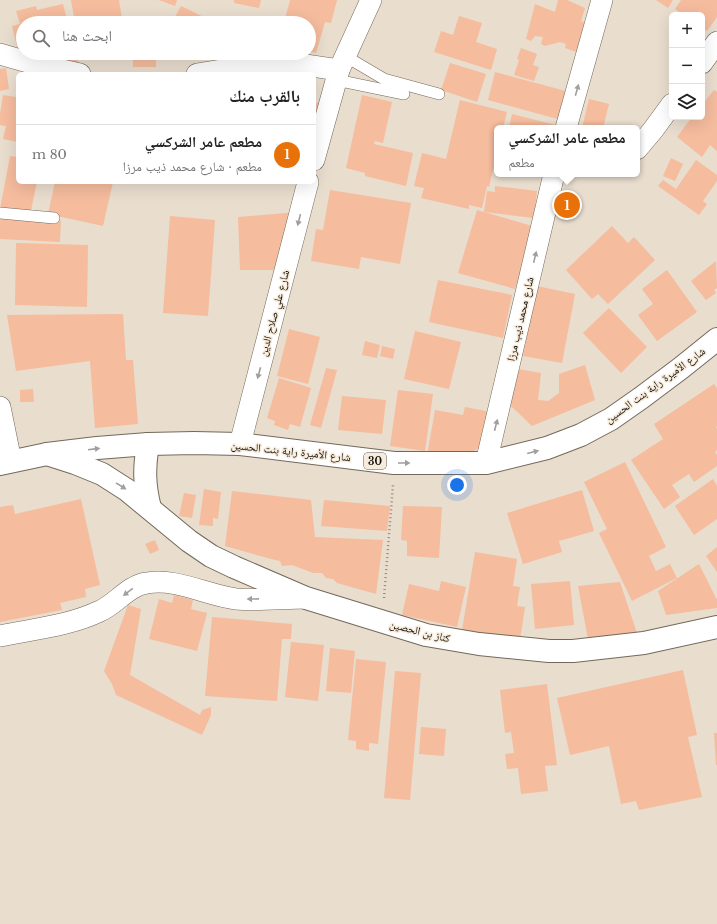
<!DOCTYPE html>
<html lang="ar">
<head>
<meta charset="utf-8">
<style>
  body { margin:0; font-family:"Libre Baskerville","Noto Naskh Arabic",serif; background:#f6f6f6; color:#222; direction:rtl }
  .controls { position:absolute; right:12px; top:12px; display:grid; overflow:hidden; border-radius:6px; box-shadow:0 4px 16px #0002 }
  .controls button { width:36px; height:36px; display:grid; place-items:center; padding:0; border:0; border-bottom:1px solid #e0e0e0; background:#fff; color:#222; font:20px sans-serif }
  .you { position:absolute; left:457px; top:485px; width:14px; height:14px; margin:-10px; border:3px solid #fff; border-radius:50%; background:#1a73e8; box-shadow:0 0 0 6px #1a73e833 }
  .badge { display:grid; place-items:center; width:26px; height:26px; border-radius:50%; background:#7935a8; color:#fff; font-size:13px; font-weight:700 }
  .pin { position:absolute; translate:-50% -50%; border:2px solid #fff; box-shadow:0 1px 4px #0006 }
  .popup { position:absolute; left:494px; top:125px; width:146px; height:52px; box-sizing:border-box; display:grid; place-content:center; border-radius:6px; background:#fff; filter:drop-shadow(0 1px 3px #0005); font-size:13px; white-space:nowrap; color:#767676 }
  .popup b { font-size:15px; color:#222 }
  .popup::after { content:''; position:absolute; left:50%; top:100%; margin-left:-8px; border:8px solid transparent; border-top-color:#fff }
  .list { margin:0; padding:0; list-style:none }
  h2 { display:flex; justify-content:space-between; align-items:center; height:52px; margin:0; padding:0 16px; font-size:17px }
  h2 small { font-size:13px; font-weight:400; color:#767676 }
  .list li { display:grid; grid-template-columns:26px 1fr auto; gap:12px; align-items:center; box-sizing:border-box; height:60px; padding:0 16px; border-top:1px solid #e0e0e0 }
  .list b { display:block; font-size:15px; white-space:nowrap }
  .list p { margin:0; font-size:13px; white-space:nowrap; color:#767676 }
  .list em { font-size:13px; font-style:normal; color:#767676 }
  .icon { flex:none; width:22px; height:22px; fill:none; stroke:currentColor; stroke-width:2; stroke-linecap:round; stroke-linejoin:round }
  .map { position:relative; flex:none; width:717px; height:924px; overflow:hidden; direction:ltr }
  .search { position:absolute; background:#fff; box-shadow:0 4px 16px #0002; left:16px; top:16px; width:300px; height:44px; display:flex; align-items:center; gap:10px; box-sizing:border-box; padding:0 14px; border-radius:22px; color:#767676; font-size:15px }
  .panel { position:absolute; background:#fff; box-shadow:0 4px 16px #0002; left:16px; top:72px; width:300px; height:112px; border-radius:6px; direction:rtl }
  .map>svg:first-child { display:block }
</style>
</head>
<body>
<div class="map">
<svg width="717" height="924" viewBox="0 0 717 924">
  <rect width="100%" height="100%" fill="#e9ddce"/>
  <!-- building -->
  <g fill="#f5bc9e">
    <polygon points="71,0 119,0 122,18 100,21 100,23 75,23"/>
    <polygon points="159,0 177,0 175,6"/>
    <polygon points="234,0 261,0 259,8 234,3"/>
    <polygon points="290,0 337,0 331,23 325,22 316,53 309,51 309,23 284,23"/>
    <polygon points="558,0 567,0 585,8 581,21 590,25 582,54 565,48 566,44 560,42 545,46 541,44 543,37 535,36 531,41 526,39 535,4 555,12"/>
    <polygon points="656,0 673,0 668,8"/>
    <polygon points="681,0 717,0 717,17 707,31 702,28 702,15 684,15 675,9"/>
    <polygon points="63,4 68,23 53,23 52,19 44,21 44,23 23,23 23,50 18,51 12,26 20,24 16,11 36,6 37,10"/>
    <polygon points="181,6 216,23 186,23 175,17"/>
    <polygon points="459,16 482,23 476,42 497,49 491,70 434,52 441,31 453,35"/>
    <rect x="135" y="21" width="30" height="2"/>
    <polygon points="521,48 537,54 533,65 539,67 534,81 514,75 519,60 517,59"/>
    <polygon points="30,53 76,53 79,65"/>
    <rect x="133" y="53" width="23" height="14"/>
    <polygon points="450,63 486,74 477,102 441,90"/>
    <polygon points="6,68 9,89 0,91 0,69"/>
    <polygon points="495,72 573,93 565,121 488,100"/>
    <polygon points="714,90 717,92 717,151 710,145 702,157 677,137 692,117 702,117 702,105"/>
    <polygon points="17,91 18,91 18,142 3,139 6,126 0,125 0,114 3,95 16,97"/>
    <polygon points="362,95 392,102 383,143 375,141 374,144 413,153 406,186 365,176 365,173 346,168"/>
    <polygon points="589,99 609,104 603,128 582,128"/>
    <polygon points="460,100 507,112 503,128 497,128 497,153 489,187 487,186 482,208 469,205 469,209 421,198 424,188 414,186 422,153 446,159"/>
    <polygon points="314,102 322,104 314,126"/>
    <polygon points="512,114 559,126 558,128 509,128"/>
    <polygon points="10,156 18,157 18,182 37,182 30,215 0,209"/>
    <polygon points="671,158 683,164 675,181 663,176"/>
    <polygon points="696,160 717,175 717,181 703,201 707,204 699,215 658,186 663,180 676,189"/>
    <polygon points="55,182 113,182 103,226 48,214"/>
    <polygon points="495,186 537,191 534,218 484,212 536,227 525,256 515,289 458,273 477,210 484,212 487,191 495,192"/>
    <polygon points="330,190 411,203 400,264 361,257 359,269 311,261 316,229 323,230"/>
    <polygon points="297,212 285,270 240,270 238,217"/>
    <polygon points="170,216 215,220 208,316 163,313"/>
    <polygon points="0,217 61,221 60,242 0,239"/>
    <polygon points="612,226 628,243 634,237 655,260 608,304 598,294 592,299 566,270"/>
    <polygon points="16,243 88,245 87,307 15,305"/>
    <polygon points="716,261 717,288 714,290 716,293 706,300 691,281"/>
    <polygon points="667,270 697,312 657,341 638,315 653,304 642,289"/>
    <polygon points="438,280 512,295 503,338 429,322"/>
    <polygon points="537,286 575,294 562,363 523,356"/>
    <polygon points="609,308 647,347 621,373 583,333"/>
    <polygon points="123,314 126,360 133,360 138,424 95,428 90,361 16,371 7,315"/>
    <polygon points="289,329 320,337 308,384 277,376"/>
    <polygon points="415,331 461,342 449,389 404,379"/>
    <polygon points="365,341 380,345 377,358 362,355"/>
    <polygon points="382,346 395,349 393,359 380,356"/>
    <polygon points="585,365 595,400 532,426 509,404 518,369 541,373 538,400 548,401 559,393 559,374"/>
    <polygon points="326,368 337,370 321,428 310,425"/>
    <polygon points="279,378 311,388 300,427 290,424 288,430 274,425 275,421 267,418"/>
    <polygon points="714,384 717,388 717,426 716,427 717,429 717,450 715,452 717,455 717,466 694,482 689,474 672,485 680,497 664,509 631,460 663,439 654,424"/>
    <polygon points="33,389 34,402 20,402 20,390"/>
    <polygon points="398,390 433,394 425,451 390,446"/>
    <polygon points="342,396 386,400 382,434 338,430"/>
    <polygon points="465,407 496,413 487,441 476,450 460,457 427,456 435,410 463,415"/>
    <polygon points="625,462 666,547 649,556 656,571 670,564 677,578 632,601 599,533 607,529 584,482"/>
    <polygon points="713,479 717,486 717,519 694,535 675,506"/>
    <polygon points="204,489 221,492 218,519 213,518 213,526 199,525"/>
    <polygon points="582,490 594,531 559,541 562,552 523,564 507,513"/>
    <polygon points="232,491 311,500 315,537 383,540 376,594 337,583 333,579 326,578 322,573 313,573 292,565 282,566 280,561 271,559 225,546"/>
    <polygon points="184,493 196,495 192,518 179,516"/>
    <polygon points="81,499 100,585 85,589 86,597 60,603 62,610 0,622 0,507 13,505 15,514"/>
    <polygon points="324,500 390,506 387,531 321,526"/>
    <polygon points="403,506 442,507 439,558 407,556 407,541 401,540"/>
    <polygon points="155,540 159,550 150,554 145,544"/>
    <polygon points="717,547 717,572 706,556"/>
    <polygon points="475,552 517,559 513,586 520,587 517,606 525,607 520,640 462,630"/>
    <polygon points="699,564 717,600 717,608 666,615 658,591"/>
    <polygon points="441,581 466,587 457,627 402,615 409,584 439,591"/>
    <polygon points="570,581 574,625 535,629 531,584"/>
    <polygon points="620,582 637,633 588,639 578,586"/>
    <polygon points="174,595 193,600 191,609 207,613 197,651 149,639 159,599 172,603"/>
    <polygon points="128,605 141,609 130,675 200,715 202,710 211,707 211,715 202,735 116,695 112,684 104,671"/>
    <polygon points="212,617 292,624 291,639 282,639 277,701 205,696"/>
    <polygon points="291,642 324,645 318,701 285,697"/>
    <polygon points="330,648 355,651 351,693 326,691"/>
    <polygon points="356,659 386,662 378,744 369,743 369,751 356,749 356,741 348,740"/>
    <polygon points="683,670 697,735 688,737 702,797 639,810 636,801 621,804 609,746 570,755 557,698"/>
    <polygon points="395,671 421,673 410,800 384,798"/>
    <polygon points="547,684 557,765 545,766 548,791 521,794 518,768 507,769 505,754 514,753 511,732 505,733 500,690"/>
    <polygon points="421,727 446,729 444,756 419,754"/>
    <polygon points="714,733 717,733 717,765 716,765"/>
  </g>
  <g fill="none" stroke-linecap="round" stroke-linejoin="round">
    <!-- service casing -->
    <g stroke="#73695b" stroke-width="12">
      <g id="service">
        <polyline points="345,56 384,79 439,94"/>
        <polyline points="336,80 404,94"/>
        <polyline points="0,213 54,218"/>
      </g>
    </g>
    <!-- minor casing -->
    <g stroke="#73695b" stroke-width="22">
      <g id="minor">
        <polyline points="0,54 31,63 80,74"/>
        <polyline points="702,63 717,42"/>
        <polyline points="197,74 271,62 285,62 339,70"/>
        <polyline points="566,128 602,0"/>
        <polyline points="637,149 653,130 672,104"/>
        <polyline points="314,160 339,70 371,0"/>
        <polyline points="0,407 11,461"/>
        <polyline points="240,444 308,182"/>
        <polyline points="486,463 554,174"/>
        <path d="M0,636C33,629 69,626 100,611C116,604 129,585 147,583C177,578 206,595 236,599C257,601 285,598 306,598"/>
      </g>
    </g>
    <!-- tertiary casing -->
    <g stroke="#73695b" stroke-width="24">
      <g id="tertiary">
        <path d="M148,444C144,468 144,485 150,508"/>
        <polyline points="47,454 75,463 102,474 127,490 189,541 211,556 234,567 306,598 426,635 479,644 549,651 573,651 644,643 717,627"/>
      </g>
    </g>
    <!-- primary casing -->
    <g stroke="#73695b" stroke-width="24">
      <polyline id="primary" points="0,464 47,454 97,448 148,444 194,443 240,444 394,463 486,463 547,448 581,435 611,419 641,398 681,368 717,339"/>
    </g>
    <!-- path -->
    <polyline stroke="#91887d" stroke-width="2.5" stroke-dasharray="1 3" stroke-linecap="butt" points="384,598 393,485"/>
    <!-- service -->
    <use href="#service" stroke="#fff" stroke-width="11"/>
    <!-- minor -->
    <use href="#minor" stroke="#fff" stroke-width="21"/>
    <!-- tertiary -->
    <use href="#tertiary" stroke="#fff" stroke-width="22"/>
    <!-- primary -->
    <use href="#primary" stroke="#fff" stroke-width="22"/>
  </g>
  <!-- one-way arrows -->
  <defs><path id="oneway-solid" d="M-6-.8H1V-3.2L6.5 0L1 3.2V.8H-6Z"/></defs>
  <g fill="#a09f9d">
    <use href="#oneway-solid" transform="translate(577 90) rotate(-74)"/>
    <use href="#oneway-solid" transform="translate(299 220) rotate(104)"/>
    <use href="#oneway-solid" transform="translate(535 257) rotate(-77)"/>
    <use href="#oneway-solid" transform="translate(259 373) rotate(105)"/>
    <use href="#oneway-solid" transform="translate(496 425) rotate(-76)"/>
    <use href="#oneway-solid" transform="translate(94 449) rotate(-7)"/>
    <use href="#oneway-solid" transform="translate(533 452) rotate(-14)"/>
    <use href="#oneway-solid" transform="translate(404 463)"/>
    <use href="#oneway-solid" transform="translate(121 486) rotate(32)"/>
    <use href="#oneway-solid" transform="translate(128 592) rotate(143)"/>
    <use href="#oneway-solid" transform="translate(253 599) rotate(179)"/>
  </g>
  <g text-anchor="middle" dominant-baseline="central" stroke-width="3" stroke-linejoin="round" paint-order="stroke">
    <!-- shield labels -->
    <rect fill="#f7ebdb" stroke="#575048" stroke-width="1" x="364" y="453" width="22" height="16" rx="3"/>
    <g font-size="10" font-weight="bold" fill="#120e09">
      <text x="375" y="461">30</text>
    </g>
    <!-- street labels -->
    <g font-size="11" fill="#120e09" stroke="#f7ebdb">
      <text transform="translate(274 313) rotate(-75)">شارع علي صلاح الدين</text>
      <text transform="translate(520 319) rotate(-77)">شارع محمد ذيب مرزا</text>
      <text transform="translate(655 385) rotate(-36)">شارع الأميرة راية بنت الحسين</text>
      <text transform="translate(291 451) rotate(6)">شارع الأميرة راية بنت الحسين</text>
      <text transform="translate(420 631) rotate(14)">كناز بن الحصين</text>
    </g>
  </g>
</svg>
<div class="controls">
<button>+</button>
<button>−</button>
<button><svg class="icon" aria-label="layers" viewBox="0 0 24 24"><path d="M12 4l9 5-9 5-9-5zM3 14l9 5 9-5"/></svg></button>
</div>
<div class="you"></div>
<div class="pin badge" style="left:567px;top:205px;background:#e8710a">1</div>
<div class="popup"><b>مطعم عامر الشركسي</b>مطعم</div>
<div class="search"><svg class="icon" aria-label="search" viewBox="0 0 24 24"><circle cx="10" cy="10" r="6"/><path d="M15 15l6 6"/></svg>ابحث هنا</div>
<section class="panel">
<h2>بالقرب منك<small></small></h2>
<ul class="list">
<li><span class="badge" style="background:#e8710a">1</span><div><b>مطعم عامر الشركسي</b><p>مطعم · شارع محمد ذيب مرزا</p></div><em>80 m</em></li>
</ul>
</section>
</div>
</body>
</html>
